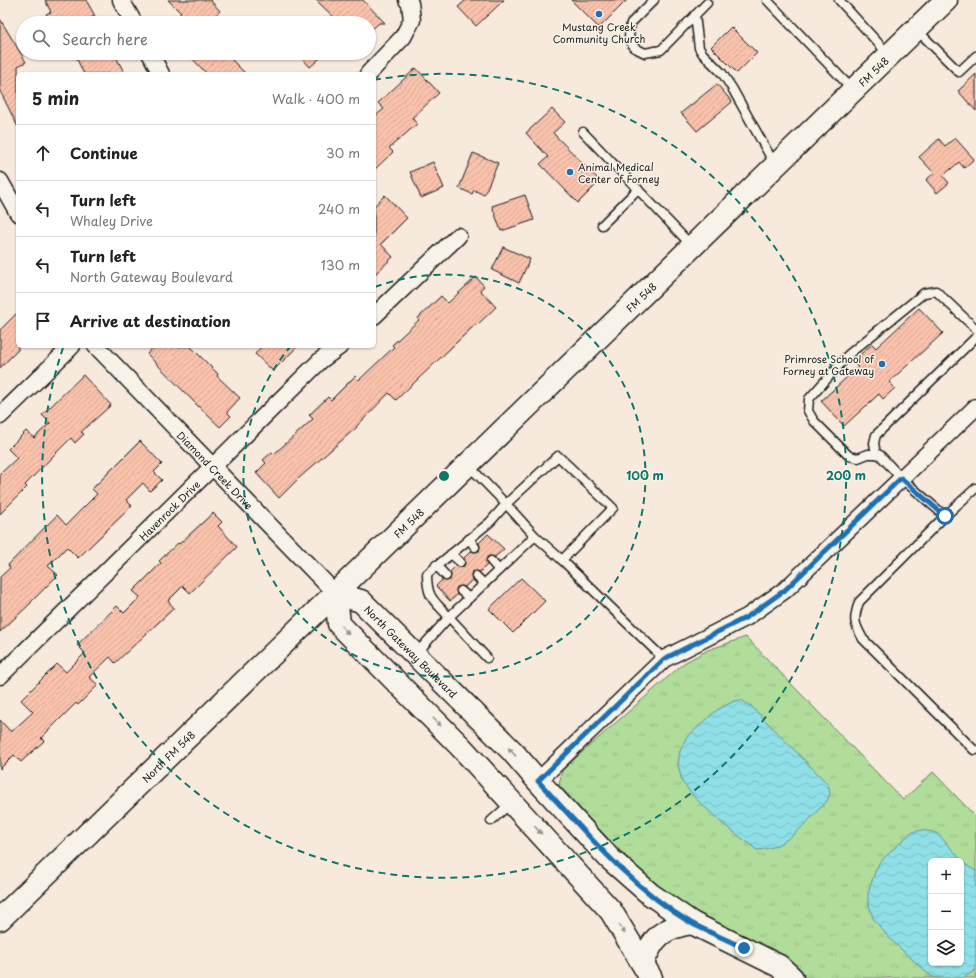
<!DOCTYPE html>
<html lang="en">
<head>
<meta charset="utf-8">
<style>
  body { margin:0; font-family:"Playpen Sans",sans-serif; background:#f6f6f6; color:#222 }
  .controls { position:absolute; right:12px; bottom:12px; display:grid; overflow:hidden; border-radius:6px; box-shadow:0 1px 3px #0004 }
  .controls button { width:36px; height:36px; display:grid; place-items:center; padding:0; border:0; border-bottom:1px solid #e0e0e0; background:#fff; color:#222; font:20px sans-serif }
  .stop { position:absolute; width:12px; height:12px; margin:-9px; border:3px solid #1f6fb2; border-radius:50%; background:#fff }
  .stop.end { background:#1f6fb2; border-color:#fff; box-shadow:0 1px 4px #0008 }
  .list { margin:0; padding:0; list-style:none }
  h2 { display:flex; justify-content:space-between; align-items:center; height:52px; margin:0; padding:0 16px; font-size:17px }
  h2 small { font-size:13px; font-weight:400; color:#767676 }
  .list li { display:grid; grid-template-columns:26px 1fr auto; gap:12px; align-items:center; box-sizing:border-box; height:56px; padding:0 16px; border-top:1px solid #e0e0e0 }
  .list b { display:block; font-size:15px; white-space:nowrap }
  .list p { margin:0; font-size:13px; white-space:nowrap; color:#767676 }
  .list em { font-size:13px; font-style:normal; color:#767676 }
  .icon { flex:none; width:22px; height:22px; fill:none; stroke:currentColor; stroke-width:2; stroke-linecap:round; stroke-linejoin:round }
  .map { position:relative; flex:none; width:976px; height:978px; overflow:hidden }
  .search { position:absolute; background:#fff; box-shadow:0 1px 3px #0004; left:16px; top:16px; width:360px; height:44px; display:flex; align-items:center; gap:10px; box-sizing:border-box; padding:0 14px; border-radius:22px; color:#767676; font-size:15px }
  .panel { position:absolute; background:#fff; box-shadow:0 1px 3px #0004; left:16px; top:72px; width:360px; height:276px; border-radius:6px }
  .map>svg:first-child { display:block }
</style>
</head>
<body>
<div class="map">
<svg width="976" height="978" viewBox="0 0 976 978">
  <defs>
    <pattern id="park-tufts" width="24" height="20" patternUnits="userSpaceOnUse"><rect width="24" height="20" fill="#b1dd9b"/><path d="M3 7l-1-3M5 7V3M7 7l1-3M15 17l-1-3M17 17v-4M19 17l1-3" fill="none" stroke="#98bd85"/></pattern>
    <pattern id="water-waves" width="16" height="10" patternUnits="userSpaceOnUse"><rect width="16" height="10" fill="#8edfe6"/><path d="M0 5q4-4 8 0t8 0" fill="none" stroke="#7abfc5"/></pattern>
    <pattern id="building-hatch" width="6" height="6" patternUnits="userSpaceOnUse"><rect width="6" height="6" fill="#f9c2ac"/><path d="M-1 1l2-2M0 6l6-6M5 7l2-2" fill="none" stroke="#d5a693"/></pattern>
  </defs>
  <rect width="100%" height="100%" fill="#f7e9dc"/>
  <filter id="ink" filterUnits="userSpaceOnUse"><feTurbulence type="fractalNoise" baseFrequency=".025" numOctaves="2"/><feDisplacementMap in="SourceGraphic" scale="8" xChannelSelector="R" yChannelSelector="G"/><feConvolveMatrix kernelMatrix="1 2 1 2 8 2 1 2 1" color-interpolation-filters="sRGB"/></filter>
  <g filter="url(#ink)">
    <!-- park -->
    <path fill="url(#park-tufts)" stroke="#667c5c" fill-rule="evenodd" d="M746,637L903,800L933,772L976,817V978H804L791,968L667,898L598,828L559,785L562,770L684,663L708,650ZM931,861H961V963H931Z"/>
    <!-- water -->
    <g fill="url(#water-waves)" stroke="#609195" fill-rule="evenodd">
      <path d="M741,700L752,707L826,782C831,789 831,795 826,802C807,821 787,849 757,850L722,823L697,800L682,782L678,764L680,751L686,738L717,710L734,701Z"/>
      <path d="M921,830L933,832L938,834L967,866L976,871V970L963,978H938L933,977L927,973L888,937L873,918L868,902V893L875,872L879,863L910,833ZM931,861H961V963H931Z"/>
    </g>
    <!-- building -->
    <g fill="url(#building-hatch)" stroke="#1c1c1c">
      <polygon points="45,0 86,0 95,16 80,23 51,23 46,14 51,12"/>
      <polygon points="168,0 210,0 220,11 208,23 170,23 181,13"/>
      <polygon points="316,0 363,0 385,23 379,23 369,32 369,23 340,23"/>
      <polygon points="466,0 504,0 476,26 458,7"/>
      <polygon points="571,0 627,0 599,28"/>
      <polygon points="0,19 26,62 18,66 18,127 0,91"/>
      <polygon points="731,27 757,53 737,73 711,47"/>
      <polygon points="74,53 114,53 125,74 84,74"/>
      <polygon points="187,53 225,53 246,74 207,74"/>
      <polygon points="297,53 326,53 310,67"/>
      <polygon points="416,68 439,93 412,118 417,124 389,148 393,152 374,170 374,117 384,109 378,103"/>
      <polygon points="976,74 976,111 958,91"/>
      <polygon points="717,84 732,102 697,131 681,113"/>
      <polygon points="552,109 565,122 553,133 600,181 578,203 540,164 548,157 526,133"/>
      <polygon points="955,138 974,159 964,168 959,162 943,176 949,183 937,193 926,180 934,173 919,157 939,139 945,146"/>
      <polygon points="473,153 498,163 484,195 474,190 472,194 459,188"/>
      <polygon points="433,162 444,188 421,198 410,172"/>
      <polygon points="385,195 407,218 381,244 393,257 374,275 374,206"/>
      <polygon points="525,195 534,220 501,231 492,206"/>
      <polygon points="503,247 530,259 519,283 492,270"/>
      <polygon points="476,277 484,286 480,290 496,307 477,325 476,324 396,400 389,393 356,427 357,427 298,479 279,498 256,473 266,463 263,460 272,452 274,454 313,419 309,415 328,397 331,400 355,376 359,380 394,347 392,345 419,320 418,318 441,296 448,303"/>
      <polygon points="919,308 943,333 889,382 895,388 883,399 879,394 844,426 821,401 858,367 852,362 872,344 876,348"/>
      <polygon points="18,312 18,350 0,368 0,330"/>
      <polygon points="154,346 190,346 218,374 217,376 240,398 227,412 231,416 220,427 198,406 147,354"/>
      <polygon points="262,346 298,346 273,371 255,354"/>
      <polygon points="83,375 111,405 81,432 84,434 75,443 71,438 52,457 25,485 27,487 0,514 0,474 17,458 8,449 26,431 34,438 50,423 42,415"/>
      <polygon points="140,441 162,464 154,472 162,480 150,491 143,483 126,500 132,506 78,558 67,547 48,566 58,575 31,602 31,603 0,632 0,577 10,568 8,565 57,515 66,525 97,494 92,489"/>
      <polygon points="213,513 222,522 218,526 237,547 190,593 183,586 168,601 174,608 115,663 110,657 89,677 98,685 78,705 76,703 41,738 44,741 21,762 14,755 0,769 0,720 11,732 33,712 21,700 57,664 66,672 85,653 77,645 117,606 124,613 140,597 133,591 161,563 159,561 178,543 179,544"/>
      <polygon points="488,534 504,549 495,557 490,556 487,557 486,562 487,565 480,572 477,571 472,572 471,575 472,580 465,587 462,586 457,587 456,590 457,595 450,601 436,586 442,580 447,581 450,580 451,575 450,572 456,566 459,567 464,566 465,563 464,558 471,551 475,552 479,551 480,547 479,543"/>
      <polygon points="521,578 545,601 513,633 489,609"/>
    </g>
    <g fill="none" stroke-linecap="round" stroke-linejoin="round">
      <!-- service casing -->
      <g stroke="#1c1c1c" stroke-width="11">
        <g id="service">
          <polyline points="654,0 631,23 629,36 633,47 645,53 661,50 707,3"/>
          <polyline points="767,0 853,90"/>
          <polyline points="839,0 889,55"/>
          <polyline points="695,15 699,48 703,54 722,73 732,88 775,165"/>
          <polyline points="917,30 959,72 976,56"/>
          <polyline points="583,132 692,246"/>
          <polyline points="602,225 638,189"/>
          <path d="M976,329L936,291L924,293L849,354L809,399L808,411L814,421L849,456L858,458L868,454H876L880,455L901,478L945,516L859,602C853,620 854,623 863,639L974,750H976"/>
          <polyline points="876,454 874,443 876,435 976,337"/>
          <polyline points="945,516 976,488"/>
          <polyline points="535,536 506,504 558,456 613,508 562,560"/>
          <polyline points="469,539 475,547"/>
          <polyline points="451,554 460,562"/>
          <polyline points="491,561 499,570"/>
          <polyline points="436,565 446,576"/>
          <polyline points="476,576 484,584"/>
          <polyline points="461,591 469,598"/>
          <path d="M416,654L449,617C434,600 427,599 427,574L490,522L506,504L468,465"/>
          <polyline points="487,658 449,617 535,536 562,560 664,659"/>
          <polyline points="491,821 511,803"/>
        </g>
      </g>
      <!-- minor casing -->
      <g stroke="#1c1c1c" stroke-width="19">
        <g id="minor">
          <polyline points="121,0 134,23"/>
          <polyline points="150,53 161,74"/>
          <polyline points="368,74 403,37 412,20 410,3 407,0"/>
          <polyline points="0,181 18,213"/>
          <polyline points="374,316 458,236"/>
          <path id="s1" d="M96,346L336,594"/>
          <polyline points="0,416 72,346"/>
          <path id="s2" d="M0,676L321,360L340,346"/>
          <polyline points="538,781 664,659 747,617 785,590 976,407"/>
        </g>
      </g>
      <!-- secondary casing -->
      <g stroke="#1c1c1c" stroke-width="25">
        <g id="secondary">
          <path id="s3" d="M336,594L361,601L512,751L538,781L609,858L650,894L692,923L779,966L792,978"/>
          <polyline points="336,594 339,624 461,747 611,911 651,978"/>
          <path id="s4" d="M0,919L946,0"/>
          <path d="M643,963C653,936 663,928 692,923"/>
        </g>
      </g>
      <!-- service -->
      <use href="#service" stroke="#f7f3e8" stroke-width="8"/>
      <!-- minor -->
      <use href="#minor" stroke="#f7f3e8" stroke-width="16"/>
      <!-- secondary -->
      <use href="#secondary" stroke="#f7f3e8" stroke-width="22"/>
    </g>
    <!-- one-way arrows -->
    <defs><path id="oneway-solid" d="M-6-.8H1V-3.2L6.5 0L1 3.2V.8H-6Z"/></defs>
    <g fill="#94928c">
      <use href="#oneway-solid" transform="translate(345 630) rotate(45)"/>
      <use href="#oneway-solid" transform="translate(437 722) rotate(45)"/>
      <use href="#oneway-solid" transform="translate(512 752) rotate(-133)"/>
      <use href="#oneway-solid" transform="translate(538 830) rotate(47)"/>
      <use href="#oneway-solid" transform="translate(622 929) rotate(59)"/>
    </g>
  </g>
  <g fill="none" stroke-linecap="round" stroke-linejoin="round" filter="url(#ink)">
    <!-- route -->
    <path stroke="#1f6fb2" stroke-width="5" d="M744,948C726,939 708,932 691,923C631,887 585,832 538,781L664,659L747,617L785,590L901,478L945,516"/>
  </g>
  <!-- distance rings -->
  <g fill="none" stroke="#0f766e" stroke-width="2" stroke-dasharray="7 5">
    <path d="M375 287A201 201 0 1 1 290 347"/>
    <path d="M374 80A402 402 0 1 1 63 348"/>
  </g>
  <!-- markers -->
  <g fill="#1f6fb2" stroke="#f7f3e8" stroke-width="1.5">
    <circle cx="599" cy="14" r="4"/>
    <circle cx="570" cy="172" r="4"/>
    <circle cx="882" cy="364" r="4"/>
  </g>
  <g text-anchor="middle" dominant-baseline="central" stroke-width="3" stroke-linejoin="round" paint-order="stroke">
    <!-- poi labels -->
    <g font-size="10" fill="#1c1c1c" stroke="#f7f3e8">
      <text x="599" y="26">Mustang Creek<tspan x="599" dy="12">Community Church</tspan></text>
      <text x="578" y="166" text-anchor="start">Animal Medical<tspan x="578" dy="12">Center of Forney</tspan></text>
      <text x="874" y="358" text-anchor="end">Primrose School of<tspan x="874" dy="12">Forney at Gateway</tspan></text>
    </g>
    <!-- street labels -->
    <g font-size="10" fill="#1c1c1c" stroke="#f7f3e8">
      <text stroke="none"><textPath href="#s4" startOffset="1217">FM 548</textPath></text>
      <text stroke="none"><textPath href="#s4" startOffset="893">FM 548</textPath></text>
      <text stroke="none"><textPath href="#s1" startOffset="172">Diamond Creek Drive</textPath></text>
      <text stroke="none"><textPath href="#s2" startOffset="237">Havenrock Drive</textPath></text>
      <text stroke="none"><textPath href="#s4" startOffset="569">FM 548</textPath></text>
      <text stroke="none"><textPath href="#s3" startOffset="97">North Gateway Boulevard</textPath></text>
      <text stroke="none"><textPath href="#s4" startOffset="234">North FM 548</textPath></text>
    </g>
  </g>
  <circle cx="444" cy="476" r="6" fill="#0f766e" stroke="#f7f3e8" stroke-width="2"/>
  <g font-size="12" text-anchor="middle" font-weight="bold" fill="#0f766e" stroke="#f7f3e8" stroke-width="3" stroke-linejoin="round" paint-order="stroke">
    <text x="645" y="480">100 m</text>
    <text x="846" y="480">200 m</text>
  </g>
</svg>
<div class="controls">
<button>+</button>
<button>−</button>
<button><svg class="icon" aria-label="layers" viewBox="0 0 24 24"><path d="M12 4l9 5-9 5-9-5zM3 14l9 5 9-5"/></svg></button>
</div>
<div class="stop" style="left:945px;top:516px"></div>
<div class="stop end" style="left:744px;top:948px"></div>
<div class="search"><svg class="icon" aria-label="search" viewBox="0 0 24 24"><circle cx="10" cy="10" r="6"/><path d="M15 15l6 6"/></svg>Search here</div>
<section class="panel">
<h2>5 min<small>Walk · 400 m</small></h2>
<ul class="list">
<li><svg class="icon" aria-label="ahead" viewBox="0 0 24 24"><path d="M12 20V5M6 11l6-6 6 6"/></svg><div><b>Continue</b></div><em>30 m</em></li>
<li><svg class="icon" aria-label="left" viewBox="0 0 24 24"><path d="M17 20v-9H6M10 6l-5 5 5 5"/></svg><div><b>Turn left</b><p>Whaley Drive</p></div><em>240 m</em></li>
<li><svg class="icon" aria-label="left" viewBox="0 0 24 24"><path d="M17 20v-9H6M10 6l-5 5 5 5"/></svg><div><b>Turn left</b><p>North Gateway Boulevard</p></div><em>130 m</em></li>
<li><svg class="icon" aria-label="arrive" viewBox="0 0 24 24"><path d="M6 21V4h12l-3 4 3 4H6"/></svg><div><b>Arrive at destination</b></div></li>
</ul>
</section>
</div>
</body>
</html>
